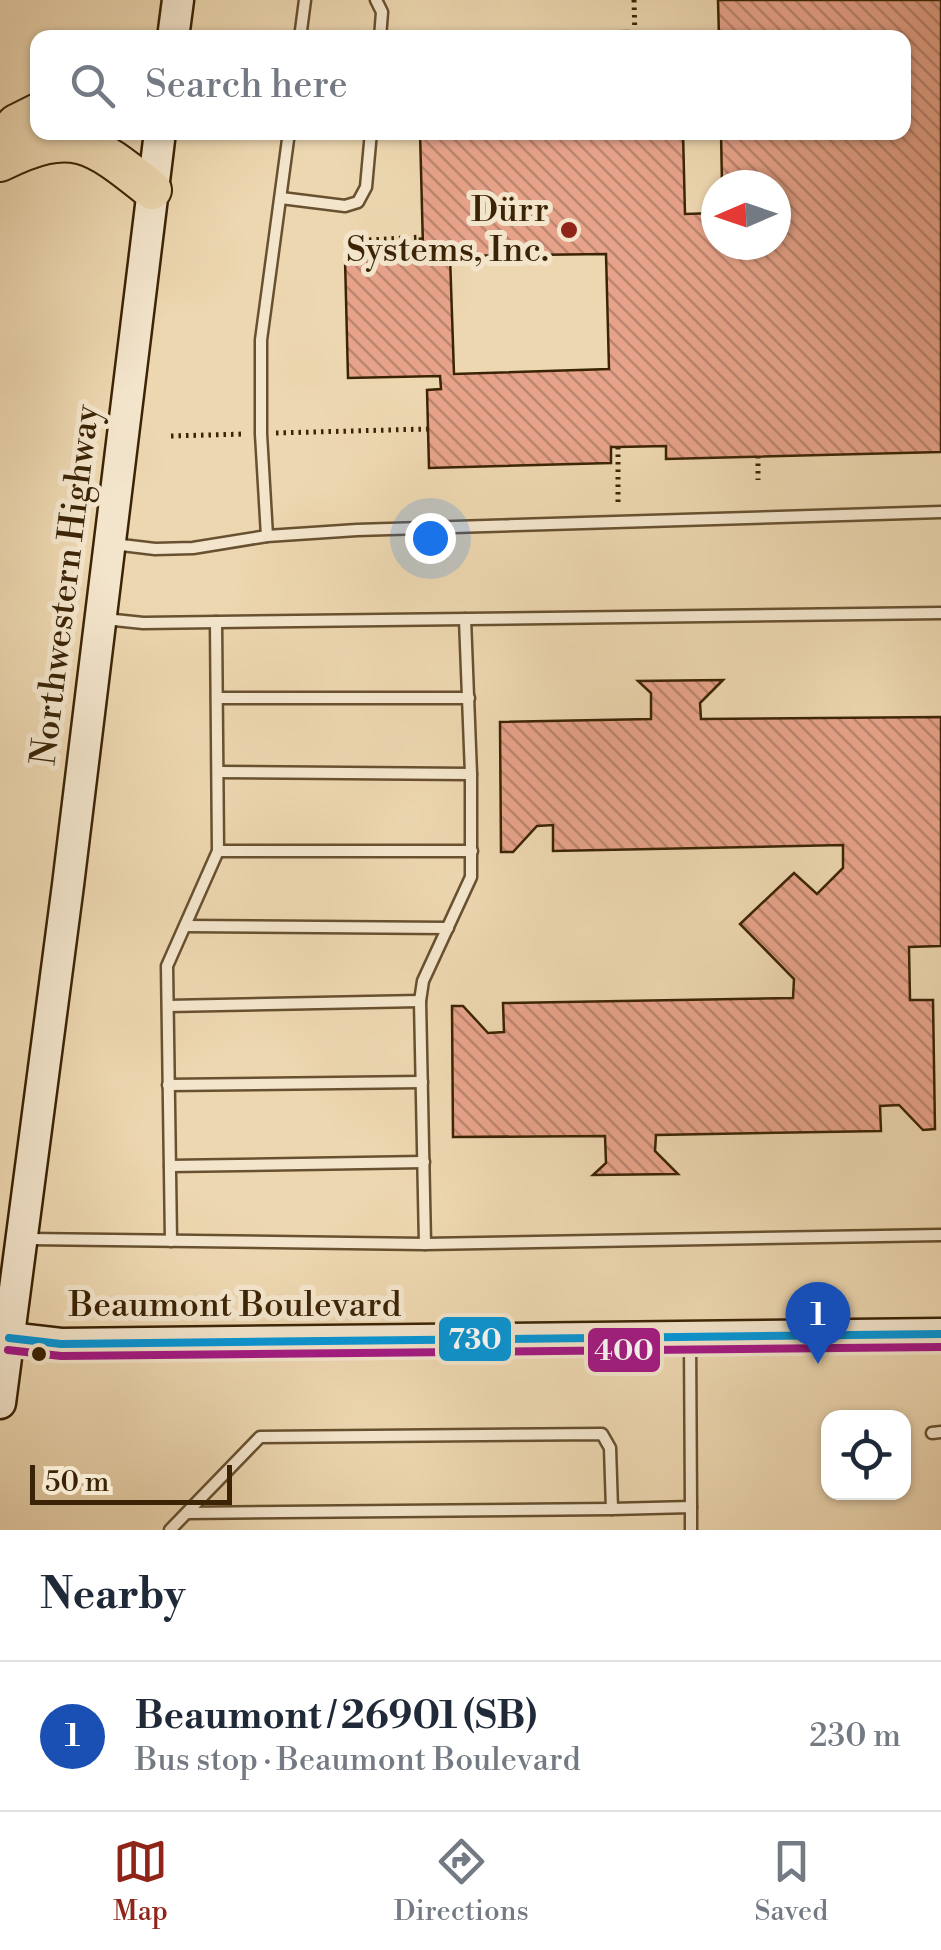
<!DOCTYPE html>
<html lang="en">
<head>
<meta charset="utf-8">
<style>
  body { margin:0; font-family:"Libre Bodoni",serif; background:#f2f2f3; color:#1f2937 }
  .controls { position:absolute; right:30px; bottom:30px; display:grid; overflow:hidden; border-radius:20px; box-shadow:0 2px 8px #0004 }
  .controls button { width:90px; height:90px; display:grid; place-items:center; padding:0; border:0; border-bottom:2px solid #e0e1e3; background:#fff; color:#1f2937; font:50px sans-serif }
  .compass { position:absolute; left:701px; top:170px; width:90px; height:90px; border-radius:50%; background:#fff; box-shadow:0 2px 8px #0004; rotate:268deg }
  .scale { position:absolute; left:30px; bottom:25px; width:202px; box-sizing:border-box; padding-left:10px; border:5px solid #3b2405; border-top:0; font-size:28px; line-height:35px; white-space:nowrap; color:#3b2405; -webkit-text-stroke:8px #f3e5cc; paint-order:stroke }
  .you { position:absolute; left:430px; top:538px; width:35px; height:35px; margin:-25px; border:8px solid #fff; border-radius:50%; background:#1a73e8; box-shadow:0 0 0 15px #1a73e833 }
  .badge { display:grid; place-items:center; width:65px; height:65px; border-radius:50%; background:#8f2418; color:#fff; font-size:32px; font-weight:700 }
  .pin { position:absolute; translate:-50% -82px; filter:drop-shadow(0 2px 5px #0008) }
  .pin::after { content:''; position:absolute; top:52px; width:35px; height:30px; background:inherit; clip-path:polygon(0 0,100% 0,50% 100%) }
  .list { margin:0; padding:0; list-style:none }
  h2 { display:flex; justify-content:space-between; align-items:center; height:130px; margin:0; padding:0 40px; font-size:42px }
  h2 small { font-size:32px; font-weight:400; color:#747a83 }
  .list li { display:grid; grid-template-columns:65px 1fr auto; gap:30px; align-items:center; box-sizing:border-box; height:150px; padding:0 40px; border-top:2px solid #e0e1e3 }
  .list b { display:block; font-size:38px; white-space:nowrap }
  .list p { margin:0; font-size:32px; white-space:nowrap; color:#747a83 }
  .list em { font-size:32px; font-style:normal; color:#747a83 }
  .icon { flex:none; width:55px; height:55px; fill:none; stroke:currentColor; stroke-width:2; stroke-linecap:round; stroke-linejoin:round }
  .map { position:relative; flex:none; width:941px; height:1530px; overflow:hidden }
  .search { position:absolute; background:#fff; box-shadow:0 2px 8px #0004; left:30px; right:30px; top:30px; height:110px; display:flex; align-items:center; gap:25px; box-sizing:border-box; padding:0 35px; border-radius:20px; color:#747a83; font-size:38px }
  .sheet { height:280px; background:#fff }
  nav { display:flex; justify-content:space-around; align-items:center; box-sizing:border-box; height:140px; border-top:2px solid #e0e1e3; background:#fff; font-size:28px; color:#747a83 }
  nav a { display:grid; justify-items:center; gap:5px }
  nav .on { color:#8f2418 }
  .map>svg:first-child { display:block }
</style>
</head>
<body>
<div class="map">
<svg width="941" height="1530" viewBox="0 0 941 1530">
  <defs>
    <pattern id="building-back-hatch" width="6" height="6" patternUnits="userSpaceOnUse" patternTransform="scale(2.5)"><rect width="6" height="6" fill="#e7a38a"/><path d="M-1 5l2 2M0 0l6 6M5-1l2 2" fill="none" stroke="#bc856f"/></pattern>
  </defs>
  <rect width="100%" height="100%" fill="#edd7b0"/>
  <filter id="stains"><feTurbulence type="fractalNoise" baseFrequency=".002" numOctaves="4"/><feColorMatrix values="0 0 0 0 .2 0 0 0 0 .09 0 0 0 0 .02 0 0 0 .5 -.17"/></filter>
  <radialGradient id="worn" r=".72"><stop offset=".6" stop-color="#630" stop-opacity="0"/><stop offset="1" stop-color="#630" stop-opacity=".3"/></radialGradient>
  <!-- building -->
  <g fill="url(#building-back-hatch)" stroke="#3b2405" stroke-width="2.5" fill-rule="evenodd">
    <path d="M718,0H941V452L666,459V446L618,447H611V463L429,468L427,390L441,389L440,376L348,378L345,259L437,257V246L423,247L420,132H683L685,214L716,213V245H776V185H722L721,132H904V38H719ZM606,254L609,369L454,374L450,256Z"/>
    <polygon points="628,31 628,38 418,38 418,36"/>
    <polygon points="723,680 700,703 701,719 941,717 941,946 909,947 910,1000 933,1000 935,1129 923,1130 899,1105 880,1106 881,1131 656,1135 655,1151 678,1174 593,1175 606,1163 605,1136 453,1137 452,1006 463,1006 488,1033 504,1032 503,1003 793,998 794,979 740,924 794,873 817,894 843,868 843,845 553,851 553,825 537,826 513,852 501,852 500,722 651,719 651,693 638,681"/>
  </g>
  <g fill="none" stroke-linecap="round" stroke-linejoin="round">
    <!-- lane casing -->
    <g stroke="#685130" stroke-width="15">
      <g id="lane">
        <polyline points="376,0 382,12 380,38"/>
        <polyline points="300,38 305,0"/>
        <polyline points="281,198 345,206 358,202 366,187 371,132"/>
        <polyline points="267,536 261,434 261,340 289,132"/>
        <polyline points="113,544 155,549 193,548 267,536 357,530 941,512"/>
        <polyline points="105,619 143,623 941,613"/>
        <polyline points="217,698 469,698"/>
        <polyline points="218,772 471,774"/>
        <polyline points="218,851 472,851"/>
        <polyline points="185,926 448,928"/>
        <polyline points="168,1006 420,1001"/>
        <polyline points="168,1085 422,1082"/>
        <polyline points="170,1166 424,1162"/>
        <polyline points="28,1239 425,1244 420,1001 423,981 471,877 471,774 465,619"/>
        <polyline points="171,1241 167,966 218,851 216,622"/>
        <polyline points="425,1244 941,1235"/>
        <polyline points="690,1338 691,1507"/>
        <polyline points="932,1433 941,1432"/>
        <polyline points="187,1513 612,1509"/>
        <polyline points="170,1530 260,1437 602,1434 610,1448 612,1509 691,1507 691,1530"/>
      </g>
    </g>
    <!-- secondary casing -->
    <g stroke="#3b2405" stroke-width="35">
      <g id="secondary">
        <polyline points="173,38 178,0"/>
        <polyline points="9,1338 61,1344 941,1334"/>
        <polyline points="0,1403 68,885 160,132"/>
      </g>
    </g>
    <!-- highway casing -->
    <g stroke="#3b2405" stroke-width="42">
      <g id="highway">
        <polyline points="0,142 16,124 38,113"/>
        <path d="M0,162C73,126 92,142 152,190"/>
      </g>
    </g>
    <!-- path -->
    <g stroke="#3b2405" stroke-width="5" stroke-dasharray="2.5 5" stroke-linecap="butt">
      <polyline points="634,0 635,38"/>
      <polyline points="369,240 421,237 422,255 432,254 431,246"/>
      <polyline points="276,433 427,429"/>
      <polyline points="171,436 245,434"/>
      <polyline points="618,447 618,504"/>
      <polyline points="758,456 758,480"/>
    </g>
    <!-- lane -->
    <use href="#lane" stroke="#f3e5cc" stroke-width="10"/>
    <!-- secondary -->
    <use href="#secondary" stroke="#f3e5cc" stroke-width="30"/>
    <!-- highway -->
    <use href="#highway" stroke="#edd7b0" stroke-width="38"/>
    <!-- bus-1 casing -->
    <g stroke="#f3e5cc" stroke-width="15">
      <polyline id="bus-1" points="9,1338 61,1344 941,1334"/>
    </g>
    <!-- bus-2 casing -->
    <g stroke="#f3e5cc" stroke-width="15">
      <polyline id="bus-2" points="8,1350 61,1356 941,1347"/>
    </g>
    <!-- bus-1 -->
    <use href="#bus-1" stroke="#0696d7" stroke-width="8"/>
    <!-- bus-2 -->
    <use href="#bus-2" stroke="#a31984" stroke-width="8"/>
  </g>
  <!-- markers -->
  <circle fill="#8f2418" stroke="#f3e5cc" stroke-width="4" cx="569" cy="230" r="10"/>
  <circle fill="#3b2405" stroke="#f3e5cc" stroke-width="4" cx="39" cy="1354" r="9"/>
  <g text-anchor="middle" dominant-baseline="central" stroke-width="10" stroke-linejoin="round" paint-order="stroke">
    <!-- poi labels -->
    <g font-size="35" fill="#3b2405" stroke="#f3e5cc" text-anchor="end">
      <text x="549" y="210">Dürr<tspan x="549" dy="40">Systems, Inc.</tspan></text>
    </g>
    <!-- street labels -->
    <g font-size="35" fill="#3b2405" stroke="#f3e5cc">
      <text transform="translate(66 585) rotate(-83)">Northwestern Highway</text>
      <text x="235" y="1305">Beaumont Boulevard</text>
    </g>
  </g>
  <g stroke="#f3e5cc" stroke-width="4">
    <rect x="437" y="1315" width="76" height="48" rx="10" fill="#0696d7"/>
    <rect x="586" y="1326" width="76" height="48" rx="10" fill="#a31984"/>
  </g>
  <g font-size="28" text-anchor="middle" font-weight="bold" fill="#fff">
    <text x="475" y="1349">730</text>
    <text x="624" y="1360">400</text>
  </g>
  <rect width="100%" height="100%" filter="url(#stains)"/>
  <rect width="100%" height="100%" fill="url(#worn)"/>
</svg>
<div class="controls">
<button><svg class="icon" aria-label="locate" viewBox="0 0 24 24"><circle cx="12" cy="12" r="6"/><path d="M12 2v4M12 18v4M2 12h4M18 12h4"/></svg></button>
</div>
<svg class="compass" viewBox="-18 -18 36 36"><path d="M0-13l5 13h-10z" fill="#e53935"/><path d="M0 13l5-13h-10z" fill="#747a83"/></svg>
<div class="scale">50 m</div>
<div class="you"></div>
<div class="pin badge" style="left:818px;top:1364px;background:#1a4fb4">1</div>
<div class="search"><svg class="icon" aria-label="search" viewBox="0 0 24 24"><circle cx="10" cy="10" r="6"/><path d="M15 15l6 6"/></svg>Search here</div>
</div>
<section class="sheet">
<h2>Nearby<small></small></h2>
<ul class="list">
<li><span class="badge" style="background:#1a4fb4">1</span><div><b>Beaumont / 26901 (SB)</b><p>Bus stop · Beaumont Boulevard</p></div><em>230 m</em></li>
</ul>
</section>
<nav>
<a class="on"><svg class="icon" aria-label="map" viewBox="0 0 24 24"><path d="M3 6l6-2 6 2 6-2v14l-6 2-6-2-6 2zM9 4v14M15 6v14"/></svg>Map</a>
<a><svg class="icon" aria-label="directions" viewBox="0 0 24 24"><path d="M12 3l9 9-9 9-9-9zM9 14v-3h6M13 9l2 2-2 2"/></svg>Directions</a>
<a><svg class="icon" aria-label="saved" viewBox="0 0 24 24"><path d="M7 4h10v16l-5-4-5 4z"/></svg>Saved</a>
</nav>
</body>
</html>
